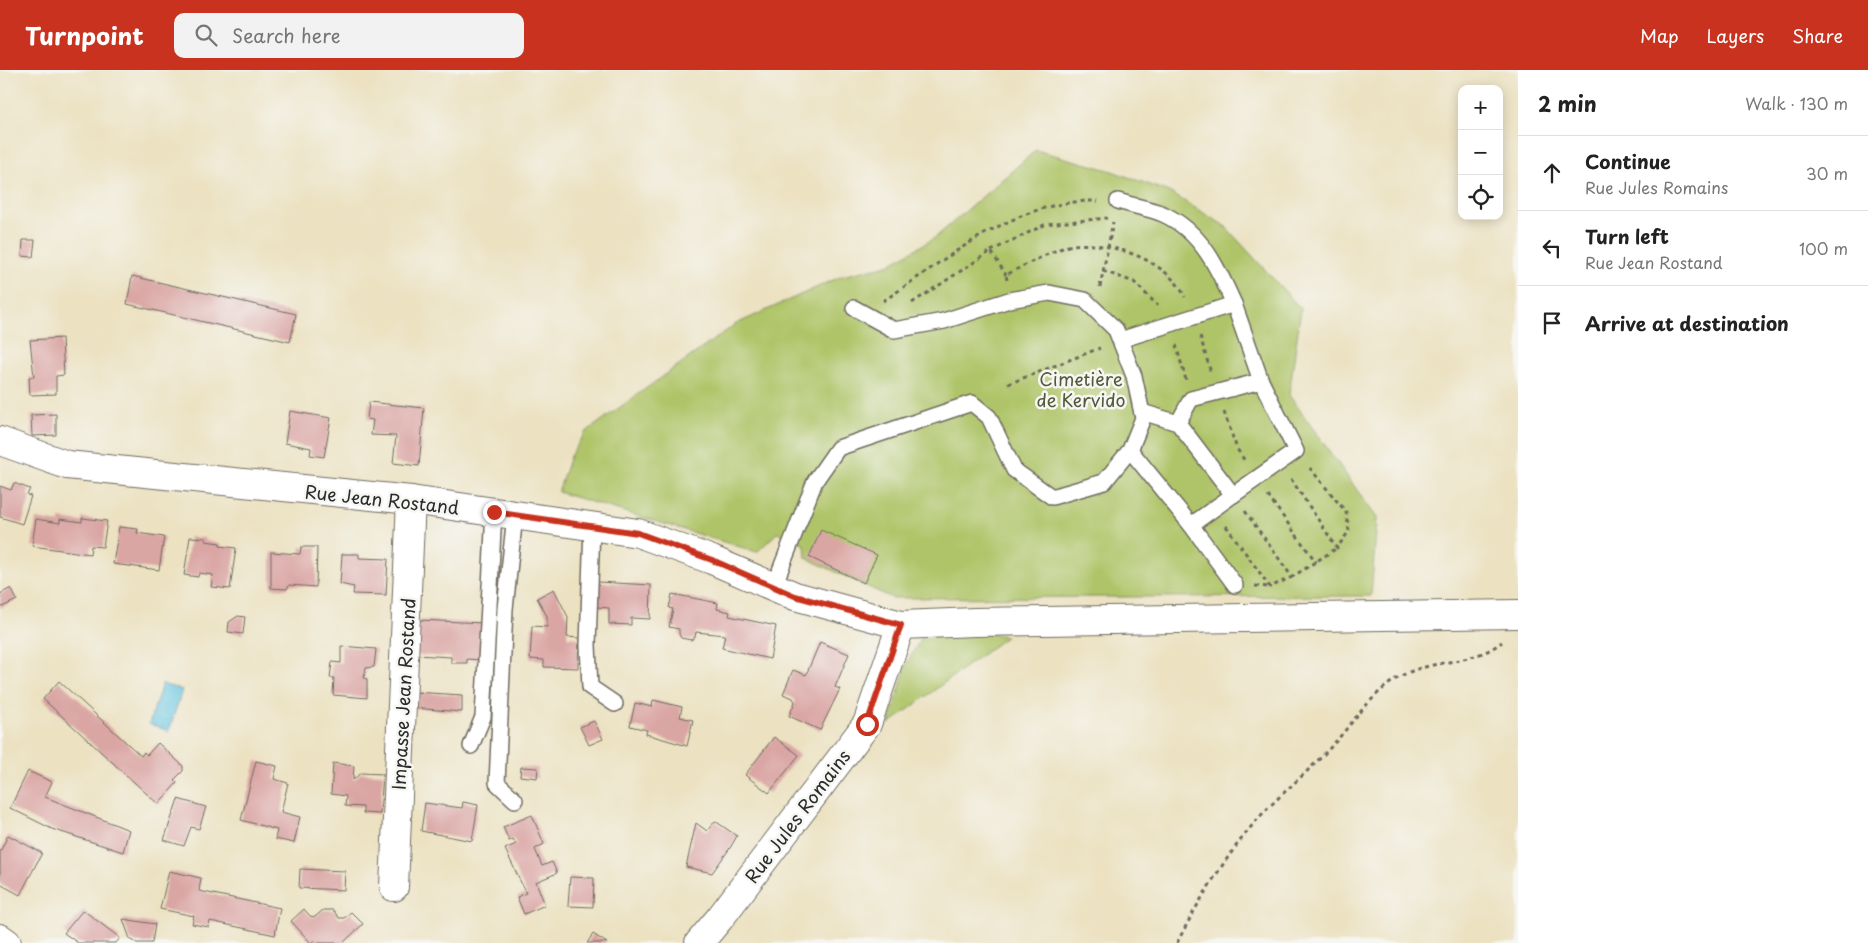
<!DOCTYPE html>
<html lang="en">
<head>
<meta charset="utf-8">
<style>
  body { margin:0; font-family:"Playpen Sans",sans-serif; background:#f2f2f2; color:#222 }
  .controls { position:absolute; right:15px; top:15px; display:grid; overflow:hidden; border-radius:10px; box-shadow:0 2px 12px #0003 }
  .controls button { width:45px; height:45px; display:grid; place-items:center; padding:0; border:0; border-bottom:1px solid #e0e0e0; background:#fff; color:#222; font:25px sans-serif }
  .stop { position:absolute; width:15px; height:15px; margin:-11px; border:4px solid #c8321e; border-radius:50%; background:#fff }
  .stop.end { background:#c8321e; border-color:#fff; box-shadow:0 1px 5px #0008 }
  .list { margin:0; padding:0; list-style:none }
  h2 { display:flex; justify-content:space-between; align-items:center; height:65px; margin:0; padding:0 20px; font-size:21px }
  h2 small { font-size:16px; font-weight:400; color:#767676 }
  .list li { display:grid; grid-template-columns:32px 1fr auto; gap:15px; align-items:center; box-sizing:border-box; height:75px; padding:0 20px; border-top:1px solid #e0e0e0 }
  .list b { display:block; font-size:19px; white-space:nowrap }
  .list p { margin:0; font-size:16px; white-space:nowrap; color:#767676 }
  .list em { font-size:16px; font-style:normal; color:#767676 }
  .icon { flex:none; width:28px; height:28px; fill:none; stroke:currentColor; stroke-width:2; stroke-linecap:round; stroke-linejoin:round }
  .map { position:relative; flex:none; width:1518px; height:873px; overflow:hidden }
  header { display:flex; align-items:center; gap:30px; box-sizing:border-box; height:70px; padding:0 25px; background:#c8321e; color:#fff }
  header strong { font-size:24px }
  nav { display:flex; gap:28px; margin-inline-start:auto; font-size:18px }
  .search { width:350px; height:45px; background:#f2f2f2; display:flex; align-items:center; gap:12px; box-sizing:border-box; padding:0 18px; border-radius:10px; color:#767676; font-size:19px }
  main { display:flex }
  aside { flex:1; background:#fff }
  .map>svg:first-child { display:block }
</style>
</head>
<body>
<header>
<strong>Turnpoint</strong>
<div class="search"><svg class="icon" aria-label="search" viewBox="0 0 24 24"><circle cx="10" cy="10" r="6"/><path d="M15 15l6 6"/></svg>Search here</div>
<nav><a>Map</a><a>Layers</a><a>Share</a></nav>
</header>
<main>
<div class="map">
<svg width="1518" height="873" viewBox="0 0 1518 873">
  <rect width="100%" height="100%" fill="#f6f6f2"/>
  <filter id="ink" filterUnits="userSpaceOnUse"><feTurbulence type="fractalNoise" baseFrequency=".02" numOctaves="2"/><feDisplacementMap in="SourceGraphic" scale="10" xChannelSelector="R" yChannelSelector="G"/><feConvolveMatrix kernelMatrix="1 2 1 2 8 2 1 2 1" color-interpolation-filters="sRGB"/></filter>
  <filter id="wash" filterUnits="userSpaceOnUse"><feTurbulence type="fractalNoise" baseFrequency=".0096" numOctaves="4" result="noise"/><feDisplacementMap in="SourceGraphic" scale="20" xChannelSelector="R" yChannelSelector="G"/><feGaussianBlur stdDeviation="1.12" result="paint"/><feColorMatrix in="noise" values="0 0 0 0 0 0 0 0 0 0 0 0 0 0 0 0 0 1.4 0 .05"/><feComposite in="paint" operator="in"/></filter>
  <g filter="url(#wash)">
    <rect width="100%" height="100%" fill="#ece2c2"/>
    <!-- green -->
    <g fill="#afc468" stroke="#6d784a">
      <polygon points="1036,80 1109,100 1169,122 1225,156 1301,239 1289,325 1377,448 1371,526 892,528 806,488 805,475 793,468 777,463 757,482 558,422 570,386 586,362 634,327 736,254 842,206 888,195 936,167"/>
      <polygon points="969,562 1007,566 889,654 907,593 921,568"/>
    </g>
    <!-- water -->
    <polygon fill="#62c4e0" stroke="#467886" points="162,614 182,620 169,661 149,654"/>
    <g id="blocks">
      <!-- building -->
      <g fill="#daa6a4">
        <polygon points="23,170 35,170 33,187 22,186"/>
        <polygon points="132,206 296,244 290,272 127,234"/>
        <polygon points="62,268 64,305 56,306 56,324 30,325 29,307 34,307 30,270"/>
        <polygon points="369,332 424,338 419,396 393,393 396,366 371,365 373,350 367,349"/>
        <polygon points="290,341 331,348 324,387 310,385 311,378 285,373"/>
        <polygon points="56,344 56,365 32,366 31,345"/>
        <polygon points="14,413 30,419 27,425 31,426 22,454 0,447 0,416 11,420"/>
        <polygon points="82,448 107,451 103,477 91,476 90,484 32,476 36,449 60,453 60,449 82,452"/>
        <polygon points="119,457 138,459 137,463 164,467 159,500 113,494"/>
        <polygon points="821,460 877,485 864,513 809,487"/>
        <polygon points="190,467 206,468 205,471 220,473 220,476 236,478 230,519 211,517 213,505 199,503 198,507 184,505"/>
        <polygon points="301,477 317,477 316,517 289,515 287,519 271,518 271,482 300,484"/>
        <polygon points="342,484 359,484 359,488 388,489 386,525 353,524 354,517 340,514"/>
        <polygon points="598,512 651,515 650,549 631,548 631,555 609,554 609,538 597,537"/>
        <polygon points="11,518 17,530 0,538 0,524"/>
        <polygon points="554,519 568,547 567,567 579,568 578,598 544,597 544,590 530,589 532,556 547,557 547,546 537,528"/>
        <polygon points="672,524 718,533 717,539 730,542 729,546 776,556 770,589 722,578 725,565 696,562 695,567 691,570 681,568 679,564 679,559 669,557 673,539 669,538"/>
        <polygon points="238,546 245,547 243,564 228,562 229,552"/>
        <polygon points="418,550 484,553 481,590 467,589 467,593 451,593 451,587 416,585"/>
        <polygon points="820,572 849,584 835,617 840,619 820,660 789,646 795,632 793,628 783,624 793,600 806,605"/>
        <polygon points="341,576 376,579 374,597 366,598 364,608 367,609 367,628 333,625 334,608 330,608 332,592 341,593"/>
        <polygon points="59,611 141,686 144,682 147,685 158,673 183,696 183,701 174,710 177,713 158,734 43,629"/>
        <polygon points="414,622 462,625 462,642 413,638"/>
        <polygon points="653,630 682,637 680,647 693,650 687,676 646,664 647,660 630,656 635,633 652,637"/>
        <polygon points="594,651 603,669 589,675 580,657"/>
        <polygon points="774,667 799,685 769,723 745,705"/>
        <polygon points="256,691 277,696 274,709 288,713 281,742 300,747 294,773 275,769 277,760 241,750"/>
        <polygon points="333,693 354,696 353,710 361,703 383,704 380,744 363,743 363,737 345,736 346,726 331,724"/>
        <polygon points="521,697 538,698 537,708 520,706"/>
        <polygon points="28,701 52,712 45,727 129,760 123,782 52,759 10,738"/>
        <polygon points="178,729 206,737 199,759 191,757 184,776 164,770"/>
        <polygon points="463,732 478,735 472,771 421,761 425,733 462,738"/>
        <polygon points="532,745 544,774 535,779 542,796 552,792 557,803 536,812 545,835 524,844 517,827 526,823 505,779 516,774 513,769 509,771 503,757"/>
        <polygon points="715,751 737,766 730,778 712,803 686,797 696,753 707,761"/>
        <polygon points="8,765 42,783 20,825 0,814 0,782"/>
        <polygon points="300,799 345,801 344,820 299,818"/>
        <polygon points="169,801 201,808 199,821 280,838 275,865 210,851 209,857 192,854 194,846 160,839"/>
        <polygon points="570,807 594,808 593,837 568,836"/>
        <polygon points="304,839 310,846 315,847 323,840 333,840 339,848 344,848 351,842 363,854 343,873 316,873 314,870 311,873 291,851"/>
        <polygon points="83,840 120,868 116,873 78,873 64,863"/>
        <polygon points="123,849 155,854 152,873 137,873 130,869"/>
        <polygon points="593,864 607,873 587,873"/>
      </g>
    </g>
  </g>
  <g filter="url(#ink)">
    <use href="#blocks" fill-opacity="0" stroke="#6f6b60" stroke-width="1"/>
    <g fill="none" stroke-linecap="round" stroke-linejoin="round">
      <!-- service casing -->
      <g stroke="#6f6b60" stroke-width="18">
        <g id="service">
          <path d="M1118,131C1132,136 1149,138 1163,144C1201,161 1218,198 1234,234"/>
          <polyline points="1120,270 1234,234 1261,311"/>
          <polyline points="1178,353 1191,329 1261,311 1296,381 1233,425"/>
          <polyline points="1130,380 1191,455 1233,425 1178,353 1142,342"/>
          <polyline points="515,445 505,539 497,713 515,730"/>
          <polyline points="1191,455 1235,515"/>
          <polyline points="592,456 588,575 590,617 615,634"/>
          <polyline points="774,516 815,411 838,378 972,333 989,347 1014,400 1052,427 1104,412 1130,380 1143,348 1134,306 1116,260 1085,230 1049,223 1009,230 944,251 894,260 854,238"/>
          <polyline points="471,676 483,647 494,442"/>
        </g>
      </g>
      <!-- minor casing -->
      <g stroke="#6f6b60" stroke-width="30">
        <g id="minor">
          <polyline points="0,371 67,395 411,430 638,463 712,490 795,526 901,555 975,552 1518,544"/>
          <polyline points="394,817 411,430"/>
          <polyline points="0,868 7,873"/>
          <polyline points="699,873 720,848 867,654 901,555"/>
        </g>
      </g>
      <!-- path -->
      <g stroke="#6f6b60" stroke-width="3" stroke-dasharray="4 4" stroke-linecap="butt">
        <polyline points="991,181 1046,154 1107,148"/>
        <polyline points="1103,201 1134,212 1158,236"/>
        <path d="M1007,210L1006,205C1019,198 1061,176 1073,175C1111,171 1168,190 1185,227"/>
        <polyline points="1100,217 1113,152"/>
        <path d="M883,231C949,188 1015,129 1098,131"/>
        <polyline points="912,233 991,181 1006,205"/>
        <polyline points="1200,266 1211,303"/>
        <polyline points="1176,275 1186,310"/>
        <polyline points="1008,314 1100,278"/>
        <polyline points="1224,342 1237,379 1245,391"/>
        <polyline points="1291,409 1337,478 1349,461 1346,442 1309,397"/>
        <polyline points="1268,426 1316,492"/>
        <polyline points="1245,441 1292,507 1337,478"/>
        <polyline points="1226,456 1270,517 1292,507"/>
        <polyline points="1255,516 1269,517"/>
        <path d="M1177,873C1199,830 1224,789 1255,752C1278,726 1305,705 1328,680C1350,657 1367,629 1393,611C1427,587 1468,598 1502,572"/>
      </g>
      <!-- service -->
      <use href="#service" stroke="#fff" stroke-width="15"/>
      <!-- minor -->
      <use href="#minor" stroke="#fff" stroke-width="28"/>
    </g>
  </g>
  <g fill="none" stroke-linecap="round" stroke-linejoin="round" filter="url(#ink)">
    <!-- route -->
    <polyline stroke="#c8321e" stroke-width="6" points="494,442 638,463 712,490 795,526 901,555 867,654"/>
  </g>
  <g text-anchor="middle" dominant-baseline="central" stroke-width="5" stroke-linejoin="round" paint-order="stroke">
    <!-- park labels -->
    <g font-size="18" fill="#53593d" stroke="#f6f6f2">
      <text x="1081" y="308">Cimetière<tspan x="1081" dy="21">de Kervido</tspan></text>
    </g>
    <!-- street labels -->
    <g font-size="18" fill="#2b2b2b" stroke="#f6f6f2">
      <text transform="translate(382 429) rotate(6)">Rue Jean Rostand</text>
      <text transform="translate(403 624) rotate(-87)">Impasse Jean Rostand</text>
      <text transform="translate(797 746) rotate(-53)">Rue Jules Romains</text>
    </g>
  </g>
</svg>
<div class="controls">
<button>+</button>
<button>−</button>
<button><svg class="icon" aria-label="locate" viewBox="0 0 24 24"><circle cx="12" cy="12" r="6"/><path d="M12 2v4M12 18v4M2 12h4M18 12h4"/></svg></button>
</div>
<div class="stop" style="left:867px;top:654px"></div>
<div class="stop end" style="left:494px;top:442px"></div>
</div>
<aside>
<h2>2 min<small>Walk · 130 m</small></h2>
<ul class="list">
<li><svg class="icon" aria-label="ahead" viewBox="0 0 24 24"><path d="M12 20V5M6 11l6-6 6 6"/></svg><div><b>Continue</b><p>Rue Jules Romains</p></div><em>30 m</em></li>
<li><svg class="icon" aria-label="left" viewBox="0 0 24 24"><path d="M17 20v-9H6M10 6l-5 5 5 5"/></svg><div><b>Turn left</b><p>Rue Jean Rostand</p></div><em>100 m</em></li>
<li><svg class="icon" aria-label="arrive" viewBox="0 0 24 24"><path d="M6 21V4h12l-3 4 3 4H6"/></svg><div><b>Arrive at destination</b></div></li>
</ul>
</aside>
</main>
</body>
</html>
